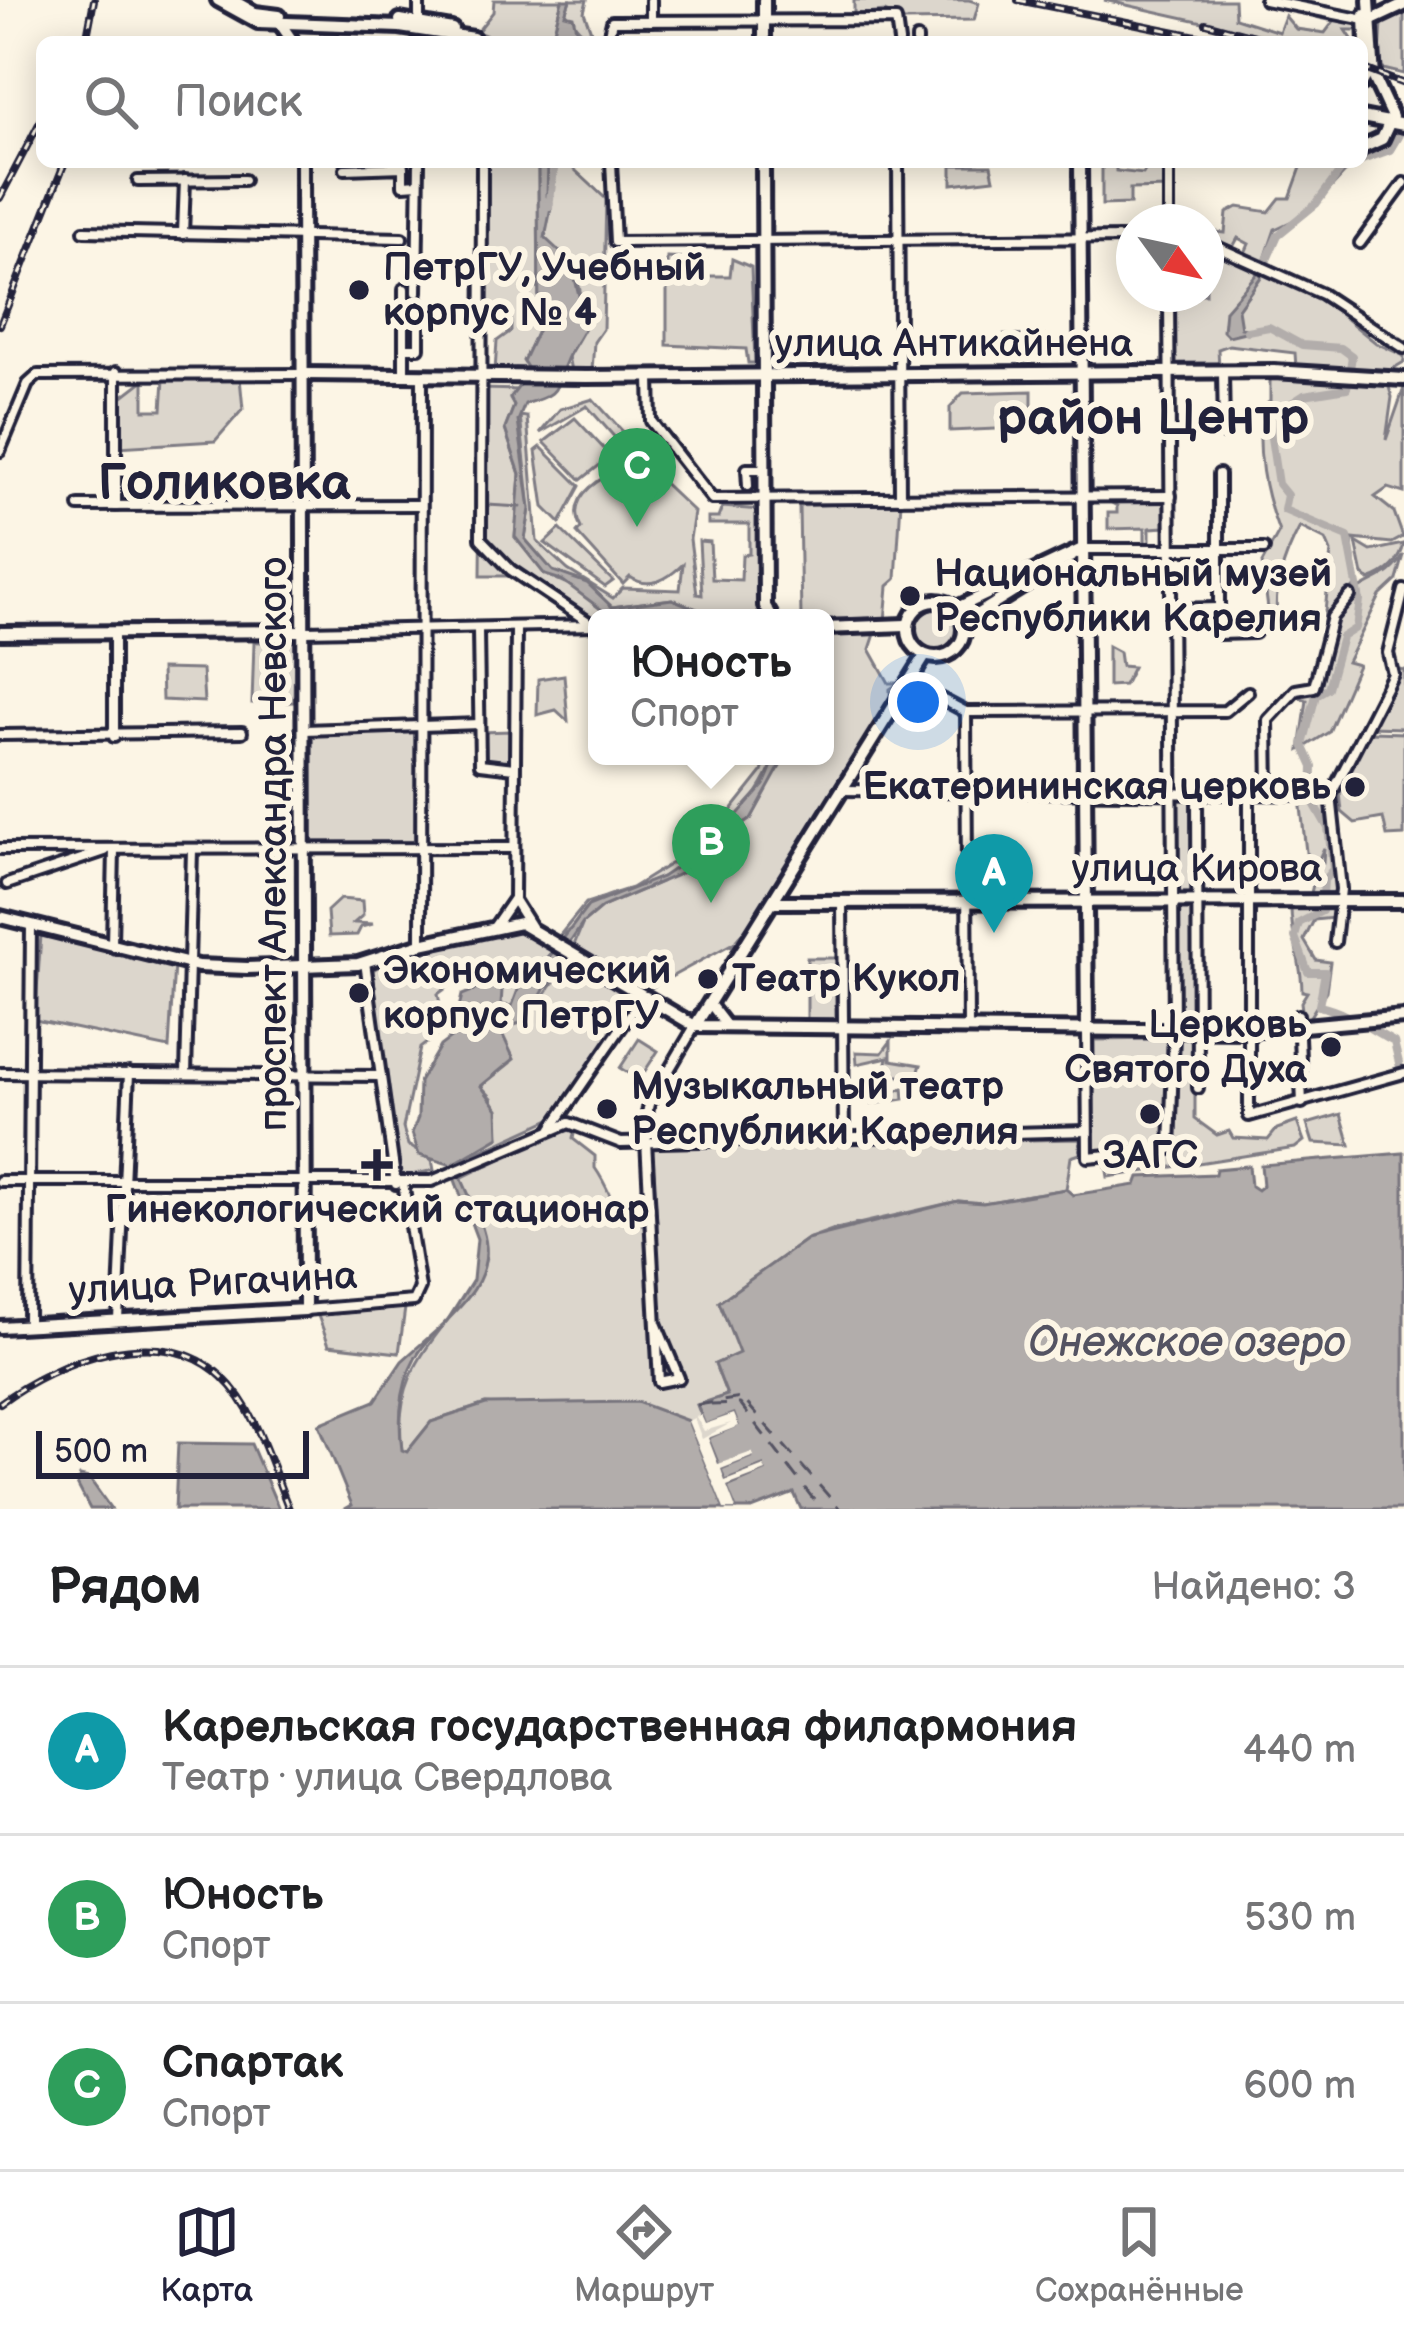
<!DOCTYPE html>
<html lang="ru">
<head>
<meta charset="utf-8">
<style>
  body { margin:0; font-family:"Balsamiq Sans",sans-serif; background:#f2f2f2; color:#202124 }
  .compass { position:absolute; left:1116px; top:204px; width:108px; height:108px; border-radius:50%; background:#fff; box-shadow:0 6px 30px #0003; rotate:123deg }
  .scale { position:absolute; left:36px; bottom:30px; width:273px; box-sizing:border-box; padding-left:12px; border:6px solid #22223b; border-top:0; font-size:33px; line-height:42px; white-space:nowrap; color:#22223b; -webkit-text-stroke:9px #fcf5e5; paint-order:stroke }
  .you { position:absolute; left:918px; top:702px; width:42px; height:42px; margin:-30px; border:9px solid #fff; border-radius:50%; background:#1a73e8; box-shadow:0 0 0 18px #1a73e833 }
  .badge { display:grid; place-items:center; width:78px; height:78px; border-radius:50%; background:#22223b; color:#fff; font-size:39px; font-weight:700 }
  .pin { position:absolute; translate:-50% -99px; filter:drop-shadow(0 3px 6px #0008) }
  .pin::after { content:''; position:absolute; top:63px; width:42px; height:36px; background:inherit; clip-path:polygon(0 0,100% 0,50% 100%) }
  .popup { position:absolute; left:588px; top:609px; width:246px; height:156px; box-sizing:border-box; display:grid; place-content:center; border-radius:18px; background:#fff; filter:drop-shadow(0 3px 9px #0005); font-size:39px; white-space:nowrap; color:#757577 }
  .popup b { font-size:45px; color:#202124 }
  .popup::after { content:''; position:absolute; left:50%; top:100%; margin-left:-24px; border:24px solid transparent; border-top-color:#fff }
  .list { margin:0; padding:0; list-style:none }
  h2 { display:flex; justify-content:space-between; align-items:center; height:156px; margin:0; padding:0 48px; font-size:51px }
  h2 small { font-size:39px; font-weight:400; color:#757577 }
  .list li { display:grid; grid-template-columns:78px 1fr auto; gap:36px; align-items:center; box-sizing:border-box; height:168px; padding:0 48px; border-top:3px solid #e0e0e0 }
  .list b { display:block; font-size:45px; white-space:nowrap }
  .list p { margin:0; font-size:39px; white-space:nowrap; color:#757577 }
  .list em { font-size:39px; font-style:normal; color:#757577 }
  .icon { flex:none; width:66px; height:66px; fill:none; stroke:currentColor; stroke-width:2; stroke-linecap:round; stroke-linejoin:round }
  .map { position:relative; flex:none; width:1404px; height:1509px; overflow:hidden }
  .search { position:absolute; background:#fff; box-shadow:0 6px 30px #0003; left:36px; right:36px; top:36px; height:132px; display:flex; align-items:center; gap:30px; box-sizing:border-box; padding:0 42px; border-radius:18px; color:#757577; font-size:45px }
  .sheet { height:660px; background:#fff }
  nav { display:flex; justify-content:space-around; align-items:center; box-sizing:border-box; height:168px; border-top:3px solid #e0e0e0; background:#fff; font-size:33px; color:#757577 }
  nav a { display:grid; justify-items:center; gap:6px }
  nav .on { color:#22223b }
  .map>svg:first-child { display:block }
</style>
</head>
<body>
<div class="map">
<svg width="1404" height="1509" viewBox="0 0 1404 1509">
  <rect width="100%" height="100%" fill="#fcf5e5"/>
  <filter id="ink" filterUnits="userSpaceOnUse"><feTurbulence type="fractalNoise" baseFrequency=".00833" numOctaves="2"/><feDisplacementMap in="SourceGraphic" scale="24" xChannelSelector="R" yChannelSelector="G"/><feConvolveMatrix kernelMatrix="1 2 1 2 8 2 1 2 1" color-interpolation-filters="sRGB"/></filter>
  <g filter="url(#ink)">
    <!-- green -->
    <g fill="#dcd6cc" stroke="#7f7c84" stroke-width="3">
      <polygon points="494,0 562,0 551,42 503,42 477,32 493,12"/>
      <polygon points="570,0 587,0 584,12 595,42 579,42 580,30 565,13"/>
      <polygon points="854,0 969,0 979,3 974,20 903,21 885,12 854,15"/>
      <polygon points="1104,0 1234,0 1235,18 1279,32 1285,16 1296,29 1325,33 1334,21 1320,18 1325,15 1356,22 1361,30 1346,30 1354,42 1293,42"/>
      <polygon points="1404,10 1404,74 1379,68 1382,24"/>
      <polygon points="484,162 538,162 539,327 524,360 530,372 495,371 497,341 511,331 511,316 485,309"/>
      <polygon points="548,162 576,162 575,170 606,199 603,329 594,342 592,371 571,371 568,356 586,325 578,279 545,238"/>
      <polygon points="1102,162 1116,162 1116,171 1143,174 1150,162 1169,162 1169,188 1130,189 1130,204 1102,205"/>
      <polygon points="1303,162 1355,162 1307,214 1275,229 1264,262 1245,253 1249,244 1238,238 1233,247 1206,238 1206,231 1225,233 1227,213 1238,207 1269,212 1280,198 1290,198"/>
      <polygon points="952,165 991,165 994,179 952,184"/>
      <polygon points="1206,247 1324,301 1376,343 1404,356 1404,362 1387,372 1296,367 1295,353 1229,345 1218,349 1219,368 1174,369 1174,294 1206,294"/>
      <polygon points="667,258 706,260 708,276 730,276 732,259 751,267 755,363 748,363 746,349 667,345"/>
      <polygon points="997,335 1044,336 1049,353 1011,348 1011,342 996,340"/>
      <path d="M1270,374L1388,384L1392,397L1386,440L1404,388V493L1388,488L1375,497L1394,512L1403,537L1392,543L1352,539L1355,586L1324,622L1331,552L1326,540L1300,527C1285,555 1269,597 1280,627L1270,624L1262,563L1279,532C1263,490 1257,453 1261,409L1270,401Z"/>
      <polygon points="240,378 243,409 215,441 118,447 118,400 144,380 144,410 162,410 164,379"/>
      <polygon points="483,389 519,390 510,399 514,406 505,429 520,474 515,537 545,574 578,589 606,613 637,616 681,609 708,618 582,622 587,615 532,576 481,576"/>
      <polygon points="1032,391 1032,413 1020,428 950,431 950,407 963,393"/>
      <path d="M593,399L650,461V470L694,512L690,539L697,594L702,595L699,541L710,542L712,579L741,580L742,555L749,554V524H708V518H718L722,507L761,510L769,618H719L672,599L612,607L587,583L553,572L525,539L530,509L520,416L527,417L537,541L568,570L613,598L623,588L680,590L683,564C668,579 649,590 630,577L623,584L577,533L581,528C563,495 606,474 629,467L611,449L618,441L587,406L540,433L560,409Z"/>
      <polygon points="575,418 606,451 601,464 581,480 544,442"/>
      <polygon points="541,447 580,486 560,523 544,507 536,451"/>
      <polygon points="1106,500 1166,500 1166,527 1150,528 1150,544 1145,544 1145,528 1108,529 1108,513 1117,513 1117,506"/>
      <polygon points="901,501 896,579 888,586 885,621 801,618 799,506"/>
      <polygon points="560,529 613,581 605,587 545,543"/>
      <path d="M1356,542L1371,551L1404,544C1400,563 1387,574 1369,580L1363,575Z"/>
      <path d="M1404,555L1397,580L1380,596L1347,662L1358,665L1329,732L1300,750L1307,700L1286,692L1320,690C1327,662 1332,607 1358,590C1378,577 1391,577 1404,555Z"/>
      <circle cx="937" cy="630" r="21"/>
      <polygon points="825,631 876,631 870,649 889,683 899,683 890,689 890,699 764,907 738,938 746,936 739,946 732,946 735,942 649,989 574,945 583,923 602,907 661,882 751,819 784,756 825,756"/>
      <polygon points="295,641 294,702 252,703 254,642"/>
      <polygon points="1108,646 1119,652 1121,666 1133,667 1124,685 1108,686"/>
      <polygon points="161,669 202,670 204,702 162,700"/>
      <polygon points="1399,669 1404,670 1404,728 1370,727"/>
      <polygon points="564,675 568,721 556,710 537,715 538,679"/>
      <polygon points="417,729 418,849 308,846 310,731"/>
      <polygon points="511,731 511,767 484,766 481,732"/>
      <polygon points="1371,732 1404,733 1404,835 1387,836 1383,818 1355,823 1342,812 1339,783"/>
      <path d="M767,756H776C756,807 712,853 662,877C640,888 611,891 591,904C577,914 576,931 560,935L586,903L630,889L707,841L762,772Z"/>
      <polygon points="1300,798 1330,799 1336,893 1311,893 1317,868 1308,863 1323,863 1324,848 1318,861 1307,861"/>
      <rect x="1176" y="800" width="18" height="94"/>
      <polygon points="340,899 362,901 363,915 354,923 373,924 361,927 357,935 329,936 327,911"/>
      <path d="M1335,906L1334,918L1314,920L1304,940L1316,960L1330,962L1326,991L1304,1026L1301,1002L1307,992L1302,991C1302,962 1291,938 1291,908Z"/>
      <polygon points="1177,907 1194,907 1193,1022 1176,1022"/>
      <polygon points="515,926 555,946 540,970 526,977 536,975 539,984 521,1007 522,984 512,1006 505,1007 498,999 498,981 485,971 467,973 438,994 445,1029 420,1048 403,1128 408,1145 432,1160 434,1170 402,1177 396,1173 373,970 395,955"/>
      <polygon points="41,935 174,964 169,1048 35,1020"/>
      <polygon points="563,952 636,998 561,1114 455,1163 499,1137 492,1098 481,1086 510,1063 500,1029 527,1021 559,974 557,970 555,979 545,983 547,968"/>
      <rect x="807" y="958" width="29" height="61"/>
      <polygon points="1180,1038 1195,1040 1195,1119 1217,1135 1229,1131 1233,1138 1268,1140 1277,1129 1297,1122 1304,1141 1295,1148 1108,1177 1105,1159 1176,1151"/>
      <polygon points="639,1039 658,1051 639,1080 620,1068"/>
      <polygon points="1165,1039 1172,1041 1168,1147 1094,1151 1094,1040"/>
      <polygon points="891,1041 891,1060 921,1065 917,1076 881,1076 882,1096 903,1088 904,1099 872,1104 869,1080 886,1068 888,1057 857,1064 856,1052 882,1053"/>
      <polygon points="1341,1114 1350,1145 1313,1143 1307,1124"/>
      <path d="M575,1129L573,1139L595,1156V1168C610,1189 612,1206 626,1225L657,1223L652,1147L1080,1139V1154L1071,1157L1066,1189L983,1203L958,1201L832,1230L807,1239L719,1302L740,1353L715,1364L727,1395L698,1406L705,1424L734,1414L766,1471L727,1486L736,1509H724L688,1421L485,1404L431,1422L407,1452L402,1451C393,1378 426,1350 465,1297C474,1284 483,1275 486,1257C489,1235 469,1201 461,1178L550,1135Z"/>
      <polygon points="405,1308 399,1353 329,1345 317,1313"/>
    </g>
    <!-- water -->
    <g fill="#b2adab" stroke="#78757e" stroke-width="3">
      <polygon points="562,0 570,0 565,14 573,16 579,42 551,42"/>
      <path d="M538,162H548L547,196L552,203L545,238L571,262L586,325C581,337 572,348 567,359C553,390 564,393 525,404L518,421L530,509L525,539L553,571L587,583L612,607L672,599L719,618L681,609L637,616L606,613L562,580L545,575L515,537L520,474L505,429L514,406L510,398L530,372L523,361L539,327Z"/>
      <polygon points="1260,270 1261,277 1238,309 1241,328 1253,330 1228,336 1223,331 1225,310"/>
      <path d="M776,756H784L783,761L751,819L730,830L691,869L602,907L583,923L559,959L557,980L545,988L527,1021L500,1029L514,1059L481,1086L498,1109L499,1137L455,1163C464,1187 486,1226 486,1247C488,1293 446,1316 422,1348C402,1374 397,1415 402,1450L407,1452L431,1422L486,1404L637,1402L688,1421L724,1509H345L352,1505L319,1424L375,1401L402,1361L447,1321L473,1280L477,1239L449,1164L419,1155L412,1133L418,1118L419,1082L440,1046L452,1037L462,995L489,984L502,990L501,1005L512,1006L521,982L540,969L588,906L662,877L714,841L764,785Z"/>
      <polygon points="1404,1153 1404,1509 801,1509 794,1493 752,1509 736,1509 727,1487 765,1471 763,1466 725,1481 721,1469 753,1456 719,1465 708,1438 738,1425 734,1414 705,1425 697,1405 727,1395 715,1364 739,1353 719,1302 807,1239 958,1201 983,1203 1066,1189 1073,1195 1136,1185 1139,1177 1215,1174 1216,1169 1249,1166 1251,1186 1257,1190 1263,1185 1261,1165"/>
      <polygon points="178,1443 251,1444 279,1509 175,1509"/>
      <polygon points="80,1476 89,1478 111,1509 90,1509 77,1484"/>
    </g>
    <!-- pier -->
    <polygon fill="#fcf5e5" points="734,1414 739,1426 708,1438 718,1464 752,1452 754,1456 721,1469 725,1481 764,1466 766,1471 727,1486 736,1509 724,1509 688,1421 694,1418 702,1439 731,1423 704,1431 696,1417 701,1415 705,1424"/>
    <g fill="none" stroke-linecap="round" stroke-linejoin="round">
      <!-- stream -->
      <g stroke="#78757e" stroke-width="3">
        <polyline points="516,368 530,370"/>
        <polyline points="487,505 521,507"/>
      </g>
      <!-- river -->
      <g stroke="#b2adab" stroke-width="8">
        <polyline points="1362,160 1390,150 1399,135"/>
        <polyline points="549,207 555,162"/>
        <polyline points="1262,271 1278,235 1316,204 1347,162"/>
        <path d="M1247,331L1269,327L1302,345L1341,348L1352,356L1347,388L1304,395L1268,418L1278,484L1287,495L1284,510L1348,537L1360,601L1356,628L1342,637L1328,688L1316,695L1303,745L1313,767L1312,800L1328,828L1333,869L1324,880L1322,911L1299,923L1295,937L1308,972H1325L1319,1006C1347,1012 1369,1029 1394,1042L1400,1067"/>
      </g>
      <!-- ferry -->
      <g stroke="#545362" stroke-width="3" stroke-dasharray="15 12" stroke-linecap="butt">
        <polyline points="697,1405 742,1398 840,1509"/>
        <polyline points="711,1405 740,1404 821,1509"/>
      </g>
      <!-- minor casing -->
      <g stroke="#22223b" stroke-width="16">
        <g id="minor">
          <polyline points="419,0 419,21"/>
          <polyline points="651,0 651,21"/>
          <polyline points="1265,0 1365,20"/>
          <polyline points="607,42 612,21 896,20 899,42"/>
          <polyline points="917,42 917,39"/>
          <polyline points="482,162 481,539 511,570 593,625"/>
          <polyline points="611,162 615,242 1134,238"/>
          <polyline points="898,162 900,498"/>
          <polyline points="345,169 403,167 403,185 418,184"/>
          <polyline points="138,181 244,180"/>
          <polyline points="1169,222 1169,162"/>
          <polyline points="84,231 402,238"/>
          <polyline points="183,234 185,180"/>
          <polyline points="1206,242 1322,294 1404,348"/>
          <polyline points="1360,243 1404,183"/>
          <polyline points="404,289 404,374"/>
          <polyline points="417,292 419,162"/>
          <polyline points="404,348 419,348 419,302"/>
          <polyline points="1223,371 1224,434"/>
          <polyline points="650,377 651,421 712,499 1171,496"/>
          <polyline points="0,451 28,384 38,375 303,374"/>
          <polyline points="1219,474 1219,634 1255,633"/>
          <polyline points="748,486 747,469 765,469"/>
          <polyline points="79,506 421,505"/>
          <polyline points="116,506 116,372"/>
          <polyline points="1083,549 1264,549"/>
          <polyline points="1171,609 1218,608"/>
          <polyline points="305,631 596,625"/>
          <polyline points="478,631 480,764 514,768"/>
          <polyline points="910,682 966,712 1225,711 1248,692"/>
          <polyline points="966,712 968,1028"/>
          <polyline points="305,730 479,724"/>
          <polyline points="0,735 242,732"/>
          <polyline points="114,737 114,633"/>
          <polyline points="842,790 1331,795"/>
          <polyline points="1197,793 1198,1088"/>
          <polyline points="1249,794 1249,1116 1404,1073"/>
          <polyline points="1269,794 1268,720 1296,690 1314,687 1332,617 1350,596"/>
          <polyline points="0,849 513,848"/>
          <polyline points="7,884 105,851"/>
          <polyline points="514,900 531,927"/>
          <polyline points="842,902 844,1139"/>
          <polyline points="494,927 514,898 516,630"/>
          <polyline points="1335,942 1341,889 1331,795 1393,674 1388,653 1404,590"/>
          <polyline points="112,944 114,850"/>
          <polyline points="421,944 422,376"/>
          <polyline points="365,962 396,1184"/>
          <polyline points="710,1004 727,1026"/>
          <polyline points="1298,1015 1302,1103"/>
          <polyline points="1087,1031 1088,1157 1170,1149 1174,1031 1169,294"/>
          <polyline points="0,1073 380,1076"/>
          <polyline points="186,1074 192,850"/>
          <polyline points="552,1128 643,996"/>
          <polyline points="0,1181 432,1181 569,1123 621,1143 1087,1131"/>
          <polyline points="305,1310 414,1301 420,1288 403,1183"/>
          <polyline points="118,1320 129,1073"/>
          <polyline points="28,1323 31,925"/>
          <polyline points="656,1323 679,1378 659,1382 645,1122 649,1104 695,1026"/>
        </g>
      </g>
      <!-- major casing -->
      <g stroke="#22223b" stroke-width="20">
        <g id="major">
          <polyline points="218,0 258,22 400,27 473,38"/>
          <polyline points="232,0 255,13 279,16"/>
          <polyline points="400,20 452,29"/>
          <polyline points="1372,20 1404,5"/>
          <polyline points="280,23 293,42"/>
          <polyline points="764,42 764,0"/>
          <polyline points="1362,83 1367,74 1365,15"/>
          <polyline points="1362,117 1404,125"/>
          <polyline points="1362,148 1382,139 1392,117 1374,78 1369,0"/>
          <polyline points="763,162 765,606 772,618"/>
          <polyline points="1080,162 1087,1031"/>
          <polyline points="305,374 587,377 1274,371 1404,379"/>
          <circle cx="936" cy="629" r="28"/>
          <polyline points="957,608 1080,550"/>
          <polyline points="965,622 1083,549"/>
          <polyline points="825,628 906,625"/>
          <polyline points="0,633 305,631"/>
          <polyline points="774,902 1404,901"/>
          <polyline points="0,917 198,966 247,968 358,964 421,944 520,923 695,1026 1249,1031 1404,1017"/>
          <polyline points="695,1026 925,656"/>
          <polyline points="0,1327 305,1310 302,162"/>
        </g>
      </g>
      <!-- minor -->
      <use href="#minor" stroke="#fcf5e5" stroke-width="8"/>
      <!-- major -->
      <use href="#major" stroke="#fcf5e5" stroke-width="10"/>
      <!-- rail casing -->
      <g stroke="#22223b" stroke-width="8">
        <g id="rail">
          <polyline points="1018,0 1226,42"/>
          <polyline points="1206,23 1276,42"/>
          <polyline points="86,42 94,0"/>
          <polyline points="1362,68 1404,84"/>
          <polyline points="0,198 42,118"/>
          <polyline points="0,325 65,162"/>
          <path d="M0,1403C56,1361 162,1319 222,1377C257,1410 271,1466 289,1509"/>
        </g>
      </g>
      <!-- rail -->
      <use href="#rail" stroke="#fcf5e5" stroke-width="3" stroke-dasharray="9" stroke-linecap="butt"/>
    </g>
  </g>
  <!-- markers -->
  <g fill="#22223b" stroke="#fcf5e5" stroke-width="4.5">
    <circle cx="359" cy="290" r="12"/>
    <circle cx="910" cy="596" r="12"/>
    <circle cx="1355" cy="787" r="12"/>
    <circle cx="708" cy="979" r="12"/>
    <circle cx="359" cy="993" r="12"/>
    <circle cx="1331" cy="1047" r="12"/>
    <circle cx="607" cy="1109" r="12"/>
    <circle cx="1150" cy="1114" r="12"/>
    <path d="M371 1147h12v12h12v12h-12v12h-12v-12h-12v-12h12z"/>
  </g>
  <g text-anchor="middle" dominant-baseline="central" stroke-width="12" stroke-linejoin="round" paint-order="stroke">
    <!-- poi labels -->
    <g font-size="39" font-weight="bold" fill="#22223b" stroke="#fcf5e5" text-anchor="start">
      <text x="383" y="268">ПетрГУ, Учебный<tspan x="383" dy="45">корпус № 4</tspan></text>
      <text x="934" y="574">Национальный музей<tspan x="934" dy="45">Республики Карелия</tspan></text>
      <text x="1331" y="787" text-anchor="end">Екатерининская церковь</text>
      <text x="383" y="971">Экономический<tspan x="383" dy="45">корпус ПетрГУ</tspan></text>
      <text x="732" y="979">Театр Кукол</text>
      <text x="1307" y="1025" text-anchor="end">Церковь<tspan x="1307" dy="45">Святого Духа</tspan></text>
      <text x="631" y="1087">Музыкальный театр<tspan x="631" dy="45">Республики Карелия</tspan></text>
      <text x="1150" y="1156" text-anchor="middle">ЗАГС</text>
      <text x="377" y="1210" text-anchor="middle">Гинекологический стационар</text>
    </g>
    <!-- street labels -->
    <g font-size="39" fill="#22223b" stroke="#fcf5e5">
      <text x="954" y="344">улица Антикайнена</text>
      <text transform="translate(274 844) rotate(-90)">проспект Александра Невского</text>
      <text x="1197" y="869">улица Кирова</text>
      <text transform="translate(213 1284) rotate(-3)">улица Ригачина</text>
    </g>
    <!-- water labels -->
    <g font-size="42" font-style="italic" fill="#545362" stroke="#fcf5e5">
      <text x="1187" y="1343">Онежское озеро</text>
    </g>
    <!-- district labels -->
    <g font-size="51" font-weight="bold" fill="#22223b" stroke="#fcf5e5">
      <text x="1153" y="418">район Центр</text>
      <text x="224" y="483">Голиковка</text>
    </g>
  </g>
</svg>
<svg class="compass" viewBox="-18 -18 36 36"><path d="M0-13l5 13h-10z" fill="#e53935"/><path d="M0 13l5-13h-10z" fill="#757577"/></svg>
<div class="scale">500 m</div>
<div class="you"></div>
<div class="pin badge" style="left:994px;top:933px;background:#0f9aa8">A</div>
<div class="pin badge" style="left:711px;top:903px;background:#2e9e5b">B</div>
<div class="popup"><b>Юность</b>Спорт</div>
<div class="pin badge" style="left:637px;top:527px;background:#2e9e5b">C</div>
<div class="search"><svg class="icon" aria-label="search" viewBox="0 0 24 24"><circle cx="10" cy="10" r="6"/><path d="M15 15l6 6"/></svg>Поиск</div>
</div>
<section class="sheet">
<h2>Рядом<small>Найдено: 3</small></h2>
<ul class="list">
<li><span class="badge" style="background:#0f9aa8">A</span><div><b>Карельская государственная филармония</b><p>Театр · улица Свердлова</p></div><em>440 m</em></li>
<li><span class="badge" style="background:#2e9e5b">B</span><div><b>Юность</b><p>Спорт</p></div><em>530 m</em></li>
<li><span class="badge" style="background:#2e9e5b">C</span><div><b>Спартак</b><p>Спорт</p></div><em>600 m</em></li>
</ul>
</section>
<nav>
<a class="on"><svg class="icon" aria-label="map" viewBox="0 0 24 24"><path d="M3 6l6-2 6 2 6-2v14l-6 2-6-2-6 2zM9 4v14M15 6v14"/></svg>Карта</a>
<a><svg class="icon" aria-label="directions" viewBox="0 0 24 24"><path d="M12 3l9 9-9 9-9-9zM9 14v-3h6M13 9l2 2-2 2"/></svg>Маршрут</a>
<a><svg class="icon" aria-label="saved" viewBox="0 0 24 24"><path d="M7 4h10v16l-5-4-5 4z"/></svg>Сохранённые</a>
</nav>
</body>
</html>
